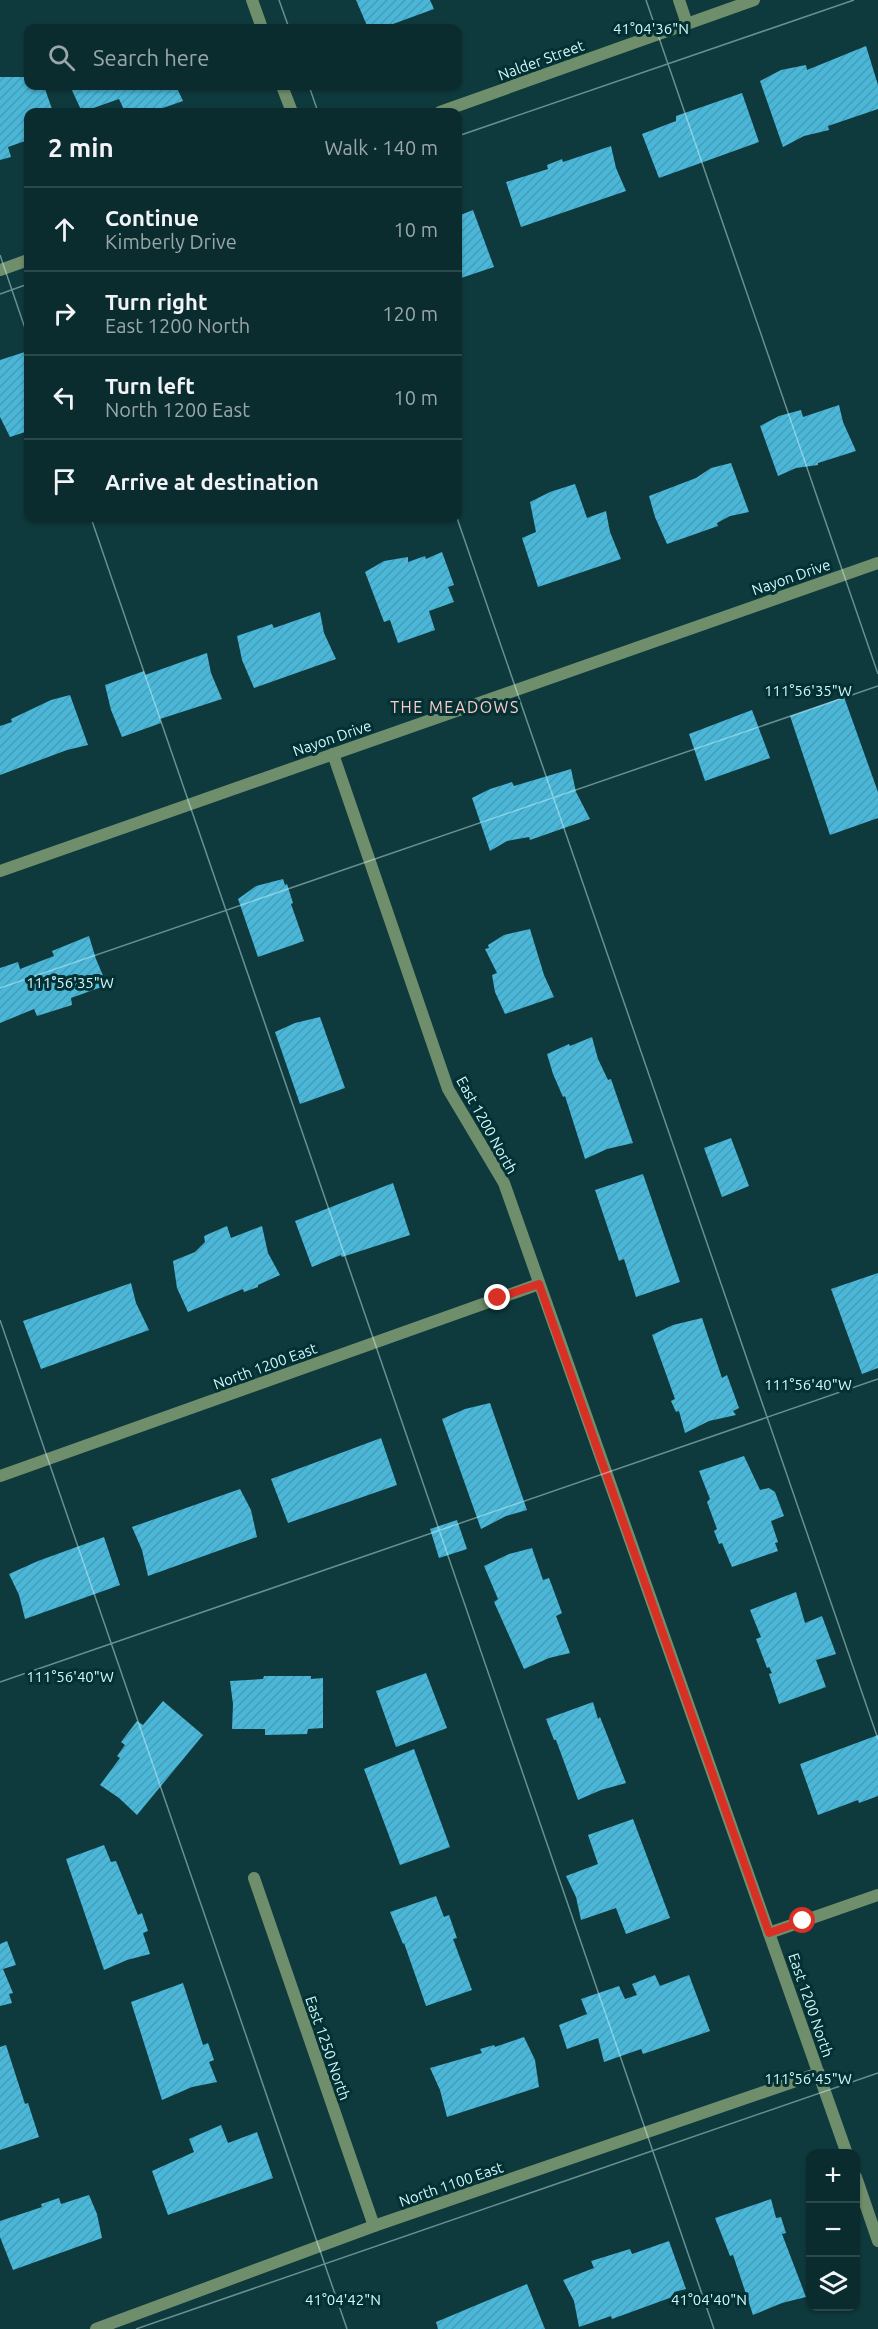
<!DOCTYPE html>
<html lang="en">
<head>
<meta charset="utf-8">
<style>
  body { margin:0; font-family:Ubuntu,sans-serif; background:#143436; color:#f1f3f6 }
  .controls { position:absolute; right:18px; bottom:18px; display:grid; overflow:hidden; border-radius:12px; box-shadow:0 2px 4px #0004 }
  .controls button { width:54px; height:54px; display:grid; place-items:center; padding:0; border:0; border-bottom:2px solid #2b484a; background:#0b2c2e; color:#f1f3f6; font:30px sans-serif }
  .stop { position:absolute; width:18px; height:18px; margin:-14px; border:4px solid #d93025; border-radius:50%; background:#fff }
  .stop.end { background:#d93025; border-color:#fff; box-shadow:0 2px 6px #0008 }
  .list { margin:0; padding:0; list-style:none }
  h2 { display:flex; justify-content:space-between; align-items:center; height:78px; margin:0; padding:0 24px; font-size:26px }
  h2 small { font-size:20px; font-weight:400; color:#9aa7aa }
  .list li { display:grid; grid-template-columns:39px 1fr auto; gap:18px; align-items:center; box-sizing:border-box; height:84px; padding:0 24px; border-top:2px solid #2b484a }
  .list b { display:block; font-size:22px; white-space:nowrap }
  .list p { margin:0; font-size:20px; white-space:nowrap; color:#9aa7aa }
  .list em { font-size:20px; font-style:normal; color:#9aa7aa }
  .icon { flex:none; width:33px; height:33px; fill:none; stroke:currentColor; stroke-width:2; stroke-linecap:round; stroke-linejoin:round }
  .map { position:relative; flex:none; width:878px; height:2329px; overflow:hidden }
  .search { position:absolute; background:#0b2c2e; box-shadow:0 2px 4px #0004; left:24px; top:24px; width:438px; height:66px; display:flex; align-items:center; gap:15px; box-sizing:border-box; padding:0 21px; border-radius:12px; color:#9aa7aa; font-size:22px }
  .panel { position:absolute; background:#0b2c2e; box-shadow:0 2px 4px #0004; left:24px; top:108px; width:438px; height:414px; border-radius:12px }
  .map>svg:first-child { display:block }
</style>
</head>
<body>
<div class="map">
<svg width="878" height="2329" viewBox="0 0 878 2329">
  <defs>
    <pattern id="building-hatch" width="6" height="6" patternUnits="userSpaceOnUse" patternTransform="scale(1.5)"><rect width="6" height="6" fill="#4ab7d9"/><path d="M-1 1l2-2M0 6l6-6M5 7l2-2" fill="none" stroke="#479cb6"/></pattern>
  </defs>
  <rect width="100%" height="100%" fill="#0f3a3d"/>
  <!-- building -->
  <g fill="url(#building-hatch)">
    <polygon points="356,0 430,0 434,9 382,28 368,28"/>
    <polygon points="866,46 878,85 878,109 828,126 829,130 804,136 783,147 760,81 781,70 806,65 807,70"/>
    <polygon points="0,77 28,77 28,86 44,86 53,112 28,112 28,140 8,147 11,157 0,160"/>
    <polygon points="70,86 176,86 183,101 151,112 125,112 119,99 82,112"/>
    <polygon points="742,93 759,142 659,178 642,134 676,121 676,116"/>
    <polygon points="611,146 616,168 626,191 521,227 506,182 548,169 547,165 562,159 563,162"/>
    <polygon points="473,210 494,267 458,279 458,216"/>
    <polygon points="28,351 28,431 10,437 0,417 0,360"/>
    <polygon points="839,405 843,422 856,451 818,463 818,465 796,468 778,476 760,426 779,416 801,410 803,417"/>
    <polygon points="731,463 749,512 730,516 717,523 718,526 667,544 655,517 649,496 696,478 711,468"/>
    <polygon points="575,484 587,518 606,511 610,532 621,559 538,587 522,538 536,532 530,502 550,492"/>
    <polygon points="442,552 454,585 448,587 454,602 429,611 435,630 398,643 390,620 384,622 365,572 384,561 408,557 408,562 425,556 426,559"/>
    <polygon points="320,612 324,633 336,659 254,688 242,660 237,636 272,624 274,628"/>
    <polygon points="207,653 211,673 222,699 160,719 161,723 122,737 111,710 105,685 144,671 145,675"/>
    <polygon points="70,695 88,745 67,750 0,775 0,726 12,722 11,719 51,700"/>
    <polygon points="844,697 878,792 878,818 830,835 790,716"/>
    <polygon points="752,710 770,758 705,781 689,734"/>
    <polygon points="571,769 576,792 590,819 530,840 529,837 507,841 490,851 472,798 490,789 512,782 514,786"/>
    <polygon points="283,879 285,885 287,884 293,903 291,904 304,941 258,957 238,899 256,886"/>
    <polygon points="530,929 544,975 554,997 505,1014 495,992 492,975 497,973 485,949 489,948 488,945 504,935"/>
    <polygon points="89,936 96,959 107,985 71,998 72,1005 37,1016 34,1009 0,1023 0,968 18,962 20,969 54,956 52,951"/>
    <polygon points="320,1017 345,1088 300,1104 275,1032 295,1023"/>
    <polygon points="592,1037 598,1059 608,1080 611,1079 633,1143 607,1149 585,1159 565,1096 563,1097 553,1074 547,1054 569,1044 570,1046"/>
    <polygon points="731,1138 749,1186 722,1197 704,1148"/>
    <polygon points="643,1174 680,1282 636,1297 624,1259 619,1261 595,1190"/>
    <polygon points="393,1183 410,1235 342,1257 341,1255 312,1267 295,1221"/>
    <polygon points="227,1226 231,1238 262,1226 268,1253 280,1275 258,1285 258,1287 244,1292 243,1289 188,1312 177,1288 173,1261 195,1252 205,1242 204,1236"/>
    <polygon points="878,1273 878,1368 862,1374 831,1289"/>
    <polygon points="131,1283 136,1303 149,1330 41,1369 23,1321"/>
    <polygon points="702,1318 722,1378 727,1375 739,1408 733,1411 736,1415 709,1421 685,1433 679,1411 676,1412 671,1401 675,1399 652,1335 673,1325"/>
    <polygon points="490,1403 527,1510 506,1516 481,1529 442,1419 465,1409"/>
    <polygon points="381,1438 397,1485 288,1523 271,1479"/>
    <polygon points="744,1456 760,1490 769,1488 775,1492 784,1516 771,1521 778,1542 775,1543 778,1551 732,1567 722,1543 719,1544 714,1531 717,1529 707,1502 710,1499 699,1471"/>
    <polygon points="240,1489 251,1510 257,1537 148,1576 142,1550 132,1527"/>
    <polygon points="457,1520 467,1549 439,1558 430,1529"/>
    <polygon points="104,1537 120,1585 25,1619 19,1595 9,1574 38,1561"/>
    <polygon points="532,1548 543,1580 549,1578 555,1594 562,1613 556,1616 570,1653 549,1658 524,1669 494,1602 498,1599 484,1566 509,1554"/>
    <polygon points="796,1592 805,1623 822,1616 836,1654 816,1660 826,1687 779,1704 769,1674 772,1673 769,1667 767,1668 756,1639 761,1637 750,1610"/>
    <polygon points="426,1673 447,1728 396,1747 376,1691"/>
    <polygon points="264,1676 311,1676 311,1679 323,1678 323,1728 308,1729 307,1734 265,1735 265,1729 232,1729 233,1704 230,1681 263,1679"/>
    <polygon points="163,1701 203,1735 137,1815 119,1798 100,1785 120,1758 117,1756 125,1745 121,1742 137,1721 143,1725"/>
    <polygon points="593,1702 598,1719 600,1717 626,1783 601,1790 578,1800 556,1740 554,1740 546,1719"/>
    <polygon points="878,1735 878,1796 859,1803 858,1800 818,1815 800,1764"/>
    <polygon points="414,1749 450,1847 400,1865 364,1769"/>
    <polygon points="633,1819 670,1918 626,1934 616,1908 581,1920 576,1897 566,1876 598,1864 588,1835"/>
    <polygon points="104,1845 111,1862 116,1861 138,1915 142,1913 148,1931 143,1933 150,1954 127,1960 104,1970 66,1859"/>
    <polygon points="436,1896 444,1917 449,1915 457,1938 453,1939 472,1990 426,2006 404,1943 403,1944 390,1912"/>
    <polygon points="7,1941 16,1965 3,1969 13,1993 9,1994 12,2003 0,2006 0,1944"/>
    <polygon points="655,1975 660,1986 689,1975 710,2031 643,2054 641,2049 604,2062 598,2038 567,2049 559,2025 587,2014 581,1999 619,1986 625,1999 637,1995 632,1984"/>
    <polygon points="183,1983 203,2045 208,2043 214,2060 209,2062 217,2082 192,2087 162,2100 131,2002"/>
    <polygon points="524,2037 535,2060 539,2087 447,2117 440,2090 430,2068 482,2053 480,2049 494,2045 495,2047"/>
    <polygon points="6,2045 25,2104 28,2103 39,2137 0,2150 0,2047"/>
    <polygon points="221,2125 228,2143 257,2132 273,2178 168,2215 152,2171 194,2152 189,2139"/>
    <polygon points="89,2195 97,2214 102,2238 13,2270 0,2237 0,2221 42,2207 41,2204 59,2198 61,2204"/>
    <polygon points="771,2199 776,2218 781,2217 786,2233 782,2234 806,2297 782,2303 753,2315 733,2255 730,2256 715,2218"/>
    <polygon points="669,2241 686,2289 674,2292 675,2296 612,2319 611,2316 579,2327 574,2301 563,2280 594,2268 591,2261 630,2249 632,2254"/>
    <polygon points="527,2284 545,2329 438,2329 436,2322"/>
  </g>
  <g fill="none" stroke-linecap="round" stroke-linejoin="round">
    <!-- street -->
    <g stroke="#6f8e6b" stroke-width="12">
      <polyline points="252,0 262,28"/>
      <polyline points="679,0 687,24"/>
      <polyline points="282,86 292,112"/>
      <polyline points="440,112 754,0"/>
      <polyline points="0,270 28,260"/>
      <polyline points="333,754 448,1089 504,1183 847,2154"/>
      <polyline points="0,871 878,563"/>
      <polyline points="0,1476 539,1284"/>
      <polyline points="254,1878 374,2226"/>
      <polyline points="769,1933 878,1895"/>
      <polyline points="856,2177 878,2241"/>
      <polyline points="96,2329 374,2226 819,2073"/>
    </g>
  </g>
  <g fill="none" stroke-linecap="round" stroke-linejoin="round">
    <!-- route -->
    <polyline stroke="#d93025" stroke-width="8" points="498,1298 539,1284 769,1933 803,1921"/>
  </g>
  <!-- ticks -->
  <path fill="none" stroke="#d3f8fb" stroke-width="1.5" stroke-opacity="0.45" d="M279,0L289,28M646,0L878,674M309,86L318,112M458,136L854,0M0,255L28,337M0,294L28,284M91,518L714,2329M457,518L878,1739M0,988L878,686M0,1320L347,2329M0,1682L878,1379M136,2329L878,2073"/>
  <g text-anchor="middle" dominant-baseline="central" stroke-width="6" stroke-linejoin="round" paint-order="stroke">
    <!-- street labels -->
    <g font-size="15" fill="#d3f8fb" stroke="#023033">
      <text transform="translate(541 60) rotate(-20)">Nalder Street</text>
      <text transform="translate(791 577) rotate(-19)">Nayon Drive</text>
      <text transform="translate(332 738) rotate(-19)">Nayon Drive</text>
      <text transform="translate(487 1125) rotate(61)">East 1200 North</text>
      <text transform="translate(265 1366) rotate(-20)">North 1200 East</text>
      <text transform="translate(811 2005) rotate(71)">East 1200 North</text>
      <text transform="translate(328 2048) rotate(71)">East 1250 North</text>
      <text transform="translate(451 2184) rotate(-19)">North 1100 East</text>
    </g>
    <!-- neighbourhood labels -->
    <g font-size="16" letter-spacing="1.5" fill="#ffcac7" stroke="#023033">
      <text x="455" y="707">THE MEADOWS</text>
    </g>
  </g>
  <g font-size="15" text-anchor="middle" fill="#d3f8fb" stroke="#023033" stroke-width="6" stroke-linejoin="round" paint-order="stroke">
    <text x="651" y="34">41°04'36"N</text>
    <text x="808" y="696">111°56'35"W</text>
    <text x="70" y="988">111°56'35"W</text>
    <text x="808" y="1390">111°56'40"W</text>
    <text x="70" y="1682">111°56'40"W</text>
    <text x="808" y="2084">111°56'45"W</text>
    <text x="343" y="2305">41°04'42"N</text>
    <text x="709" y="2305">41°04'40"N</text>
  </g>
</svg>
<div class="controls">
<button>+</button>
<button>−</button>
<button><svg class="icon" aria-label="layers" viewBox="0 0 24 24"><path d="M12 4l9 5-9 5-9-5zM3 14l9 5 9-5"/></svg></button>
</div>
<div class="stop" style="left:803px;top:1921px"></div>
<div class="stop end" style="left:498px;top:1298px"></div>
<div class="search"><svg class="icon" aria-label="search" viewBox="0 0 24 24"><circle cx="10" cy="10" r="6"/><path d="M15 15l6 6"/></svg>Search here</div>
<section class="panel">
<h2>2 min<small>Walk · 140 m</small></h2>
<ul class="list">
<li><svg class="icon" aria-label="ahead" viewBox="0 0 24 24"><path d="M12 20V5M6 11l6-6 6 6"/></svg><div><b>Continue</b><p>Kimberly Drive</p></div><em>10 m</em></li>
<li><svg class="icon" aria-label="right" viewBox="0 0 24 24"><path d="M7 20v-9h11M14 6l5 5-5 5"/></svg><div><b>Turn right</b><p>East 1200 North</p></div><em>120 m</em></li>
<li><svg class="icon" aria-label="left" viewBox="0 0 24 24"><path d="M17 20v-9H6M10 6l-5 5 5 5"/></svg><div><b>Turn left</b><p>North 1200 East</p></div><em>10 m</em></li>
<li><svg class="icon" aria-label="arrive" viewBox="0 0 24 24"><path d="M6 21V4h12l-3 4 3 4H6"/></svg><div><b>Arrive at destination</b></div></li>
</ul>
</section>
</div>
</body>
</html>
